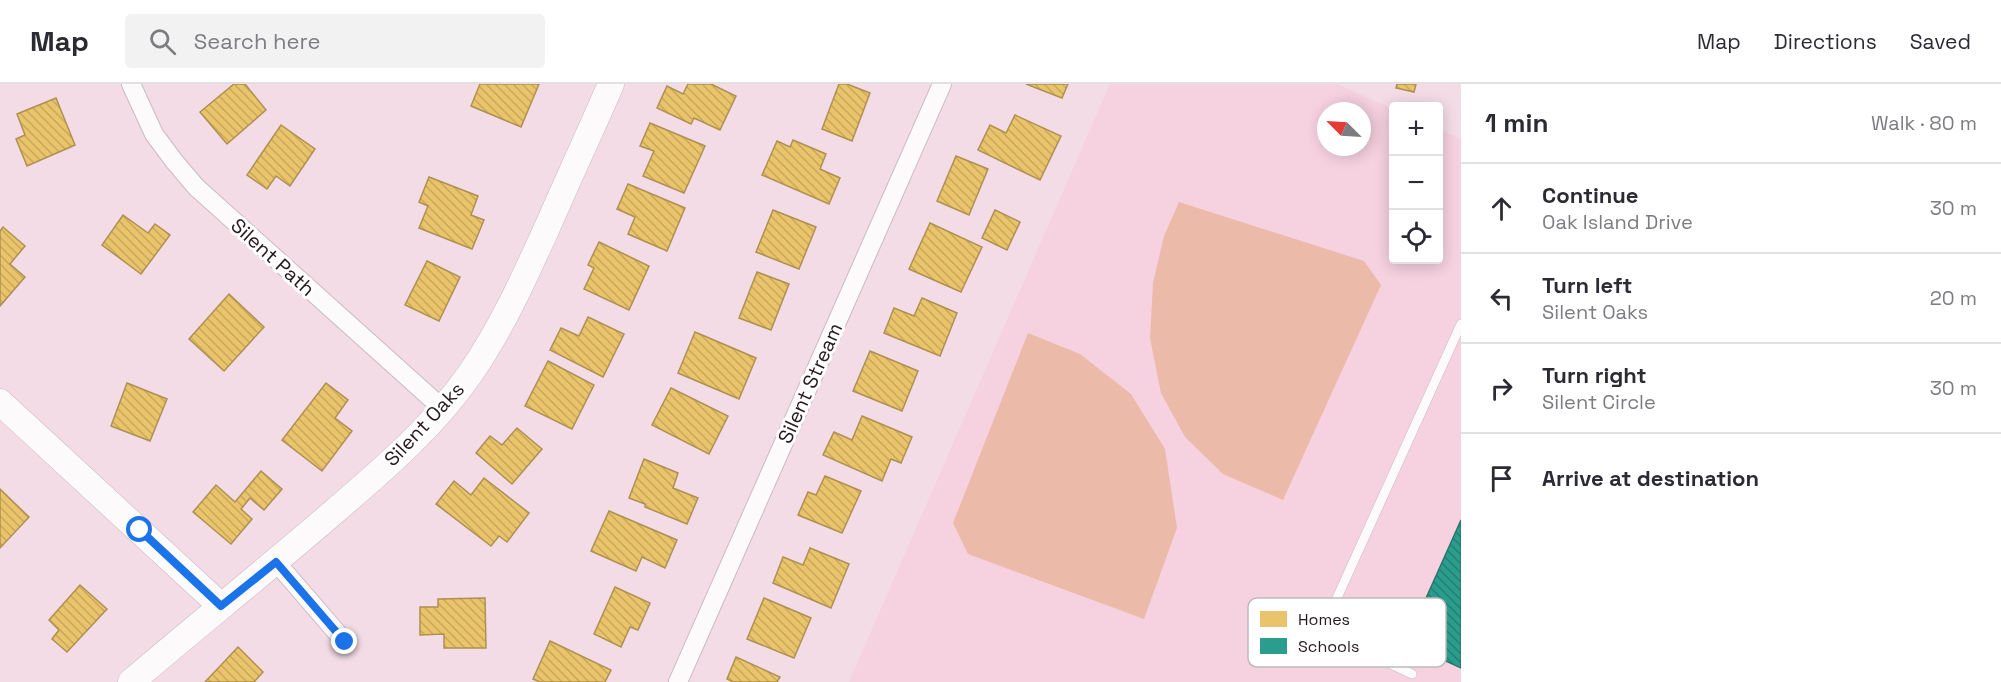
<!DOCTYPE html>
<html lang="en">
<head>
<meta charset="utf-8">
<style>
  body { margin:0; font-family:"Space Grotesk",sans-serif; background:#f2f2f3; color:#2b2b33 }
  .controls { position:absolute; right:18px; top:18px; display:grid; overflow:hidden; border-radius:6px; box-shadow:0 3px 15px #0003 }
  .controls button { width:54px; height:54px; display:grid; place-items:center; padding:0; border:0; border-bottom:2px solid #e1e1e2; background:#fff; color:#2b2b33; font:30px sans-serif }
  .compass { position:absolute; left:1317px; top:18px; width:54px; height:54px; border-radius:50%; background:#fff; box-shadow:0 3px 15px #0003; rotate:294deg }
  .stop { position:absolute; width:18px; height:18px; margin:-14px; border:4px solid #1a73e8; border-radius:50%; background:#fff }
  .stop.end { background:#1a73e8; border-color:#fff; box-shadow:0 2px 6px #0008 }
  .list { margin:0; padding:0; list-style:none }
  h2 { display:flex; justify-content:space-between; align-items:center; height:78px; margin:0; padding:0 24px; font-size:26px }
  h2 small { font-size:20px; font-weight:400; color:#7c7c81 }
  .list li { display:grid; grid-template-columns:39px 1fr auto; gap:18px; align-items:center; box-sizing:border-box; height:90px; padding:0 24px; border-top:2px solid #e1e1e2 }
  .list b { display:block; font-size:22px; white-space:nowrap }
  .list p { margin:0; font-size:20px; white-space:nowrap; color:#7c7c81 }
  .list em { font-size:20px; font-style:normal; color:#7c7c81 }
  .icon { flex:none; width:33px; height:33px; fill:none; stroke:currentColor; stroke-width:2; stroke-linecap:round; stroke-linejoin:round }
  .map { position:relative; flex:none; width:1461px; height:598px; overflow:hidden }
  header { display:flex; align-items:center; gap:36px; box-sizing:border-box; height:84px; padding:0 30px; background:#fff; border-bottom:2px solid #e1e1e2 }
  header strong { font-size:28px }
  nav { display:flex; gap:33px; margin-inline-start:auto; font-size:21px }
  .search { width:420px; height:54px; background:#f2f2f3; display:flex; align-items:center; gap:15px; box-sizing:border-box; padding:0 21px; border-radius:6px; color:#7c7c81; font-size:22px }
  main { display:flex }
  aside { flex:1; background:#fff }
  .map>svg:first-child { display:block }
</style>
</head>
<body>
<header>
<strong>Map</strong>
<div class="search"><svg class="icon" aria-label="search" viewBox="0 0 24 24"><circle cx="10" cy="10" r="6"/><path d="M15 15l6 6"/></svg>Search here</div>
<nav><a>Map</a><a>Directions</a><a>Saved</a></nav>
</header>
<main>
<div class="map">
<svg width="1461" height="598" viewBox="0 0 1461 598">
  <defs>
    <pattern id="homes-back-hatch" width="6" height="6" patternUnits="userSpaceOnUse" patternTransform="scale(1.5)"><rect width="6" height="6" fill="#e9c46a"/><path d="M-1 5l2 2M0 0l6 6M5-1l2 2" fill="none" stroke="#c8a85b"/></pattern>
    <pattern id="schools-back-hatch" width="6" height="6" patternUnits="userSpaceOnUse" patternTransform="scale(1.5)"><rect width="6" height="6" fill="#2a9d8f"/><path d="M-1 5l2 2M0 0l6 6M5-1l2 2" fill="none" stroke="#247f74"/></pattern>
  </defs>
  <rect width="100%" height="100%" fill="#f3dce5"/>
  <!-- built -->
  <path fill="#f6d1df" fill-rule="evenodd" d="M1110,0H1337L1393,25L1394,176H1438L1439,45L1461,55V598H849ZM1326,27H1362V63H1326Z"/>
  <!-- pitch -->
  <g fill="#ebbaa9">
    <polygon points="1179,118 1364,177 1381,201 1283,416 1223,390 1185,353 1161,309 1150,254 1153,199 1164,152"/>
    <polygon points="1028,249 1080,270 1131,310 1165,365 1177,444 1144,535 968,470 953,439"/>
  </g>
  <!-- homes -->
  <g fill="url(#homes-back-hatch)" stroke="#ae9053" stroke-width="1.5">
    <polygon points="234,0 245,0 266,26 227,60 200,28"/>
    <polygon points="480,0 539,0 521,43 471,22"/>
    <polygon points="688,0 711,0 736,12 720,46 694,34 691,40 657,24 667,2 683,10"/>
    <polygon points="839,0 847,0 870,9 852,57 822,45"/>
    <polygon points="1026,0 1068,0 1062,14"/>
    <polygon points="1397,0 1416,0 1414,8 1396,4"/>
    <polygon points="56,14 75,61 27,82 16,55 25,51 17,30"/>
    <polygon points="1015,31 1061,52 1040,96 978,66 990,41 1006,49"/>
    <polygon points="650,39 705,62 684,109 643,92 654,67 640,62"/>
    <polygon points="281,41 315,65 290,102 276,92 267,105 247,91"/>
    <polygon points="793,56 826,70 820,85 840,94 829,120 762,91 777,57 790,63"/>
    <polygon points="956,72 988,85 969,131 937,117"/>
    <polygon points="429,93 478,112 471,131 484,136 472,165 419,144 428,122 419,118"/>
    <polygon points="628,100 685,124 667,167 628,150 635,133 617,125"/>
    <polygon points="773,126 816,143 799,185 756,168"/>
    <polygon points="995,126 1020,138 1007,166 982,154"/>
    <polygon points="123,131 148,149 155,140 170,151 141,190 102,161"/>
    <polygon points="930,139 982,163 961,208 909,185"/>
    <polygon points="3,143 25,162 10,180 25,193 0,222 0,147"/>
    <polygon points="599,158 649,182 629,226 584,205 594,184 588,181"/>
    <polygon points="427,177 460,193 439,237 405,221"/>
    <polygon points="757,188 789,200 771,246 739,234"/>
    <polygon points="229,210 264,243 224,287 189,255"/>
    <polygon points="922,214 957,229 940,272 884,249 894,224 914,232"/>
    <polygon points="588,233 624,250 603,293 550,266 561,244 579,252"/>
    <polygon points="695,248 756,274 739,315 678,289"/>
    <polygon points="870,267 918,287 902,327 853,307"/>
    <polygon points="548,277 594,301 572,345 525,322"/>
    <polygon points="127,299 167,315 150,357 111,342"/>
    <polygon points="326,299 348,316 335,334 352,347 322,387 282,356"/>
    <polygon points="671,304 728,332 709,370 652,341"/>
    <polygon points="862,332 912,353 901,379 891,375 882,397 823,371 834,348 852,356"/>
    <polygon points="517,344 542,365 512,400 476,369 490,352 502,361"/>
    <polygon points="644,375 678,389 673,404 698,414 687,440 645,423 645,420 629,414"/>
    <polygon points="261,387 282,405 264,426 250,414 241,425 252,435 231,460 193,428 216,401 235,418"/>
    <polygon points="825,392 861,407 842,449 798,431 808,408 816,411"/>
    <polygon points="484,394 529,429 507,458 499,452 491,462 436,420 454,397 471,411"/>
    <polygon points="0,405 29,433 0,464"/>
    <polygon points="609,427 677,456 665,484 642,473 636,487 591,467"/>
    <polygon points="810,464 849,480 831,524 773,499 783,473 803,481"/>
    <polygon points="80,501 107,525 67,568 52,555 59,546 49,536"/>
    <polygon points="615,503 650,519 638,546 630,543 621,563 594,550"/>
    <polygon points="485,514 486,564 444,564 444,550 420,551 420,523 438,523 438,515"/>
    <polygon points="764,514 811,534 794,574 747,555"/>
    <polygon points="550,557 611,586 605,598 540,598 533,595"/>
    <polygon points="238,563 263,588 254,598 205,598"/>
    <polygon points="736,573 780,593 777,598 733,598 727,595"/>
  </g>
  <!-- schools -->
  <polygon fill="url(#schools-back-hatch)" stroke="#29756d" stroke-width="1.5" points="1461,436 1461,584 1406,559"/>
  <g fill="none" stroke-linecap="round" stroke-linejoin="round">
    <!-- lane casing -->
    <g stroke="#cbbac1" stroke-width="10">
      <polyline id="lane" points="1412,590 1333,553 1332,525 1461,240"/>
    </g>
    <!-- street casing -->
    <g stroke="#cbbac1" stroke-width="20">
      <g id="street">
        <polyline points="131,0 154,50 174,77 196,103 442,324"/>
        <polyline points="276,478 345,558"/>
        <polyline points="678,598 942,0"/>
      </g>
    </g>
    <!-- secondary casing -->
    <g stroke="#cbbac1" stroke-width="27">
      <g id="secondary">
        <polyline points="0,318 221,522"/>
        <path d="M131,598C199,540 269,484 336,426C385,384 433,343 470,290C503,242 526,190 550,137C570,91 591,46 611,0"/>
      </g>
    </g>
    <!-- lane -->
    <use href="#lane" stroke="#fdfafb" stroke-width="9"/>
    <!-- street -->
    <use href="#street" stroke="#fdfafb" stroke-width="18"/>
    <!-- secondary -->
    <use href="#secondary" stroke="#fdfafb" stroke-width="26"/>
  </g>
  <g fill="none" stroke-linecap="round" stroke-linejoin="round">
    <!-- route -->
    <polyline stroke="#1a73e8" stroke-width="8" points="140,446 221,522 276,478 345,558"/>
  </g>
  <g text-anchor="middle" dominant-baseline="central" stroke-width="6" stroke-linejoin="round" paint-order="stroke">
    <!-- street labels -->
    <g font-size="20" fill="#26181d" stroke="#fff">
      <text transform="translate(273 173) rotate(42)">Silent Path</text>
      <text transform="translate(810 299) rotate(-66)">Silent Stream</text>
      <text transform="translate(424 340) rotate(-47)">Silent Oaks</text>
    </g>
  </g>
  <!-- legend -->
  <rect x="1248" y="514" width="198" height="69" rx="9" fill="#fff" stroke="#bebabb" stroke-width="1.5"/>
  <rect x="1260" y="527" width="27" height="16" fill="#e9c46a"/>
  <rect x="1260" y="554" width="27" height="16" fill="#2a9d8f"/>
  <g font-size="16" fill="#26181d">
    <text x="1298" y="541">Homes</text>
    <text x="1298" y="568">Schools</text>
  </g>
</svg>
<div class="controls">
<button>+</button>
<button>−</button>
<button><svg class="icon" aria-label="locate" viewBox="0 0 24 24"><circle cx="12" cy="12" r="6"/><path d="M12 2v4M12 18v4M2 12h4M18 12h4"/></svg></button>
</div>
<svg class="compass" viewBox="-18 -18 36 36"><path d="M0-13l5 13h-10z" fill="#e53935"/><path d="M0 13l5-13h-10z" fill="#7c7c81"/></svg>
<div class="stop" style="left:140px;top:446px"></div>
<div class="stop end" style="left:345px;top:558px"></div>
</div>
<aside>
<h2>1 min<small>Walk · 80 m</small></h2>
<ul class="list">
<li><svg class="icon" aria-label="ahead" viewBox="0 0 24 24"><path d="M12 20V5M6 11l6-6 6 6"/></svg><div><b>Continue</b><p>Oak Island Drive</p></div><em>30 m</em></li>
<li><svg class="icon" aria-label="left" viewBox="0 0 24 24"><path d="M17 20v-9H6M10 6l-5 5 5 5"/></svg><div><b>Turn left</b><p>Silent Oaks</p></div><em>20 m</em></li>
<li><svg class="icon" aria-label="right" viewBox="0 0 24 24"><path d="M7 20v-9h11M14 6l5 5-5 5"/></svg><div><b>Turn right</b><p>Silent Circle</p></div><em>30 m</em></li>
<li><svg class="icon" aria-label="arrive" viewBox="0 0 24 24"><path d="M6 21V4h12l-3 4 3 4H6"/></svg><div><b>Arrive at destination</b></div></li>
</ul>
</aside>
</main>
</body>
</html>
